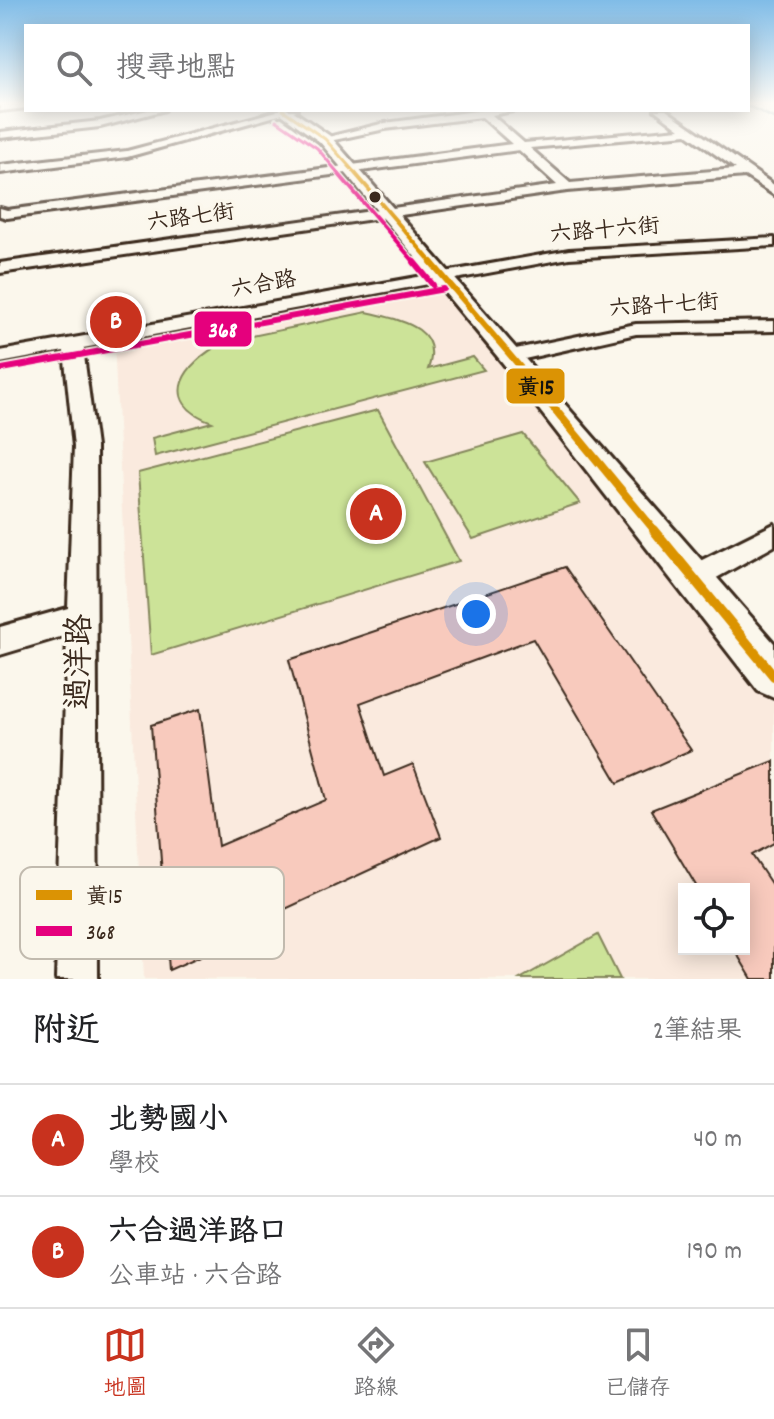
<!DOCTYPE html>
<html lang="zh-TW">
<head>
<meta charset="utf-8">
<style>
  body { margin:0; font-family:Dekko,"LXGW WenKai TC",sans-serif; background:#f2f2f2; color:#202124 }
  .controls { position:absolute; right:24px; bottom:24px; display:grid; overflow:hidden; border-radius:0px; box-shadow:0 4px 20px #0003 }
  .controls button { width:72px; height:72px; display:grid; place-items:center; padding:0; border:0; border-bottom:2px solid #e0e0e0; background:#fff; color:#202124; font:40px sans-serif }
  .you { position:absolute; left:476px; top:614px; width:28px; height:28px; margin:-20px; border:6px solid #fff; border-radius:50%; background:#1a73e8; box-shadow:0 0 0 12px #1a73e833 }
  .badge { display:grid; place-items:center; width:52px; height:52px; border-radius:50%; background:#c8321e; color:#fff; font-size:26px; font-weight:700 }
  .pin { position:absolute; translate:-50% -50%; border:4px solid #fff; box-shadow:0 2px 8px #0006 }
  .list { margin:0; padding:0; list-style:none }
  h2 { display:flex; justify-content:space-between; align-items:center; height:104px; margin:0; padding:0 32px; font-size:34px }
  h2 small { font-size:26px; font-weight:400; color:#757577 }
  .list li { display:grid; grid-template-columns:52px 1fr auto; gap:24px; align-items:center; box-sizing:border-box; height:112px; padding:0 32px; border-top:2px solid #e0e0e0 }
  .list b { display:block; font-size:30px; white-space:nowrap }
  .list p { margin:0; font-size:26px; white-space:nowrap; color:#757577 }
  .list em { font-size:26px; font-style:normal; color:#757577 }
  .icon { flex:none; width:44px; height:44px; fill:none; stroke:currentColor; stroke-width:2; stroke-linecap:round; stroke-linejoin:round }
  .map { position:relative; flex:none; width:774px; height:979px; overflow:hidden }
  .search { position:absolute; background:#fff; box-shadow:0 4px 20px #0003; left:24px; right:24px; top:24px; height:88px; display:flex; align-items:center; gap:20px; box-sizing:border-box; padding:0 28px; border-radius:0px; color:#757577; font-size:30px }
  .sheet { height:328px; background:#fff }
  nav { display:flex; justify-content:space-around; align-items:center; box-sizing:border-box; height:112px; border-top:2px solid #e0e0e0; background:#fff; font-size:22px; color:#757577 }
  nav a { display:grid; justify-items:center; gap:4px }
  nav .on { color:#c8321e }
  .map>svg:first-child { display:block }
</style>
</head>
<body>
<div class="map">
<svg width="774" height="979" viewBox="0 0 774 979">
  <rect width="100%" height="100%" fill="#fbf7ec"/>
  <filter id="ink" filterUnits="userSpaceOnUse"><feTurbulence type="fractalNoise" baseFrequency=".0125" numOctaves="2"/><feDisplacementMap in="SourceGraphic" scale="16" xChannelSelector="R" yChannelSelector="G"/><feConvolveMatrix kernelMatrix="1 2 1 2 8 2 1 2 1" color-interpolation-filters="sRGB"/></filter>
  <g filter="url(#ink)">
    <!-- built -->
    <path fill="#faeade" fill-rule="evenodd" d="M439,283L774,689V979H144L114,340ZM684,889H744V949H684Z"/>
    <!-- green -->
    <g fill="#cce398" stroke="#84865b" stroke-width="2">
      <path d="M367,312C398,320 444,326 428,369L473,357L484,370L155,456L152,438L212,422C156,401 184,363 224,342Z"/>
      <polygon points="378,410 459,561 151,655 138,473"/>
      <polygon points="523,434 580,503 473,539 425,462"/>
      <polygon points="598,935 620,979 520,979"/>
    </g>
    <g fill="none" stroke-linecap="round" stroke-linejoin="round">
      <!-- stream -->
      <polyline stroke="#678995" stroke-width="3" points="748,106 774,118"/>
    </g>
    <!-- building -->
    <g fill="#f8cabd" stroke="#3b2a1e" stroke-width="2">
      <polygon points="565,567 691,750 618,783 533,639 360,703 384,776 413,764 441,837 229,935 230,943 169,970 151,725 200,709 218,846 326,800 289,660"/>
      <polygon points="774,761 774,843 752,855 774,888 774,979 752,979 734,949 744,949 744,889 698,889 651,810"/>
    </g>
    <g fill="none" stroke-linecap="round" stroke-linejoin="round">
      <!-- street casing -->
      <g stroke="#3b2a1e" stroke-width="6">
        <g id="street">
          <polygon points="26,103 26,108 0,111 0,105"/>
          <polygon points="148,110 165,110 100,127 0,138 0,132 100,121"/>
          <polygon points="281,110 297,110 127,157 0,173 0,165 127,151"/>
          <path d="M484,110H518L492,115L524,143L680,129L655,110H666L774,185V195L745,176L567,191L0,273V263L557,185L519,150L7,218L0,216V208L7,210L512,144L482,117L385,129L325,142L320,139L385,123ZM687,134L736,169L570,183L530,148Z"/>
          <polygon points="774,238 774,246 569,258 83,348 96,447 98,979 56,979 67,635 0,655 0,627 68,608 74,447 64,351 0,363 0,351 569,250"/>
          <polygon points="774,321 774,331 636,334 511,362 502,356 511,350 636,324"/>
          <polygon points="774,524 774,546 702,586 692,590 682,586 678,578 682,570"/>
        </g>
      </g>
      <!-- secondary casing -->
      <g stroke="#3b2a1e" stroke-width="6">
        <polygon id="secondary" points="276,110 292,110 330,136 774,643 774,698 758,691 502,362 344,171 320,142"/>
      </g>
      <!-- street -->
      <use href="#street" fill="#fbf7ec" fill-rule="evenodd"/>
      <!-- secondary -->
      <use href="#secondary" fill="#fbf7ec" fill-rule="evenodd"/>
      <!-- bus-1-far4 casing -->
      <g stroke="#fbf7ec" stroke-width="6">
        <polyline id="bus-1-far4" points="283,110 325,139 356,174"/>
      </g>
      <!-- bus-1-far3 casing -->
      <g stroke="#fbf7ec" stroke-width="7">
        <polyline id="bus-1-far3" points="354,172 433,264"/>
      </g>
      <!-- bus-1-far2 casing -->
      <g stroke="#fbf7ec" stroke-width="10">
        <polyline id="bus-1-far2" points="431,262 532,381"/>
      </g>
      <!-- bus-1-far1 casing -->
      <g stroke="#fbf7ec" stroke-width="14">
        <polyline id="bus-1-far1" points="530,379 656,532"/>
      </g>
      <!-- bus-1 casing -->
      <g stroke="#fbf7ec" stroke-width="16">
        <polyline id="bus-1" points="654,530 774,676"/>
      </g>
      <!-- bus-2-far2 casing -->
      <g stroke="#fbf7ec" stroke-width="6">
        <polyline id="bus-2-far2" points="276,120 317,148 339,174"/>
      </g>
      <!-- bus-2-far1 casing -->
      <g stroke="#fbf7ec" stroke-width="7">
        <polyline id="bus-2-far1" points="337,172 416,264"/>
      </g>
      <!-- bus-2 casing -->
      <g stroke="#fbf7ec" stroke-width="10">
        <g id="bus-2">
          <polyline points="414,262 433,285"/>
          <polyline points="2,369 444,289"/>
        </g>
      </g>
      <!-- bus-1-far4 -->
      <use href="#bus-1-far4" stroke="#db9304" stroke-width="3"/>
      <!-- bus-1-far3 -->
      <use href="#bus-1-far3" stroke="#db9304" stroke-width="4"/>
      <!-- bus-1-far2 -->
      <use href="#bus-1-far2" stroke="#db9304" stroke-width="6"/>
      <!-- bus-1-far1 -->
      <use href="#bus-1-far1" stroke="#db9304" stroke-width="8"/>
      <!-- bus-1 -->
      <use href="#bus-1" stroke="#db9304" stroke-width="10"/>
      <!-- bus-2-far2 -->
      <use href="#bus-2-far2" stroke="#e5007d" stroke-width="3"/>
      <!-- bus-2-far1 -->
      <use href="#bus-2-far1" stroke="#e5007d" stroke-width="4"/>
      <!-- bus-2 -->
      <use href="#bus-2" stroke="#e5007d" stroke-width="6"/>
    </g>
  </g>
  <!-- sky -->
  <linearGradient id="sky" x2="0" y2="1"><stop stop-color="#80bce7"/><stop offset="0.43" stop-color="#fdfbf6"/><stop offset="1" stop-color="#fdfbf6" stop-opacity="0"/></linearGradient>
  <rect width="774" height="240" fill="url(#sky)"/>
  <!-- markers -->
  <circle fill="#3b2a1e" stroke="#fbf7ec" stroke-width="3" cx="375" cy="197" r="7"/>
  <g text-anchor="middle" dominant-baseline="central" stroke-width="7" stroke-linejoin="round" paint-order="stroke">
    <!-- far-street labels -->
    <g font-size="22" fill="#3b2a1e" stroke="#fbf7ec">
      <text transform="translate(191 219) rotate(-8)">六路七街</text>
      <text transform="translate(605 232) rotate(-5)">六路十六街</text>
      <text transform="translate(264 286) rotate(-10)">六合路</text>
      <text transform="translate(664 307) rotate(-4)">六路十七街</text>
    </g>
    <!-- near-street labels -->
    <g font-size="32" fill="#3b2a1e" stroke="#fbf7ec">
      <text transform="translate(82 662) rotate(-89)">過洋路</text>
    </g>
  </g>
  <!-- legend -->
  <rect x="20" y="867" width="264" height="92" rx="12" fill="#fbf7ec" stroke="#c1baae" stroke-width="2"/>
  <rect x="36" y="890" width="36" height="10" fill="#db9304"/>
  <rect x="36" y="926" width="36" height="10" fill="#e5007d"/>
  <g font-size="22" fill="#3b2a1e">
    <text x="86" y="903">黃15</text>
    <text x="86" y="939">368</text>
  </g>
  <g stroke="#fbf7ec" stroke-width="3">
    <rect x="193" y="310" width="60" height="38" rx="8" fill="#e5007d"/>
    <rect x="505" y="367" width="61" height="38" rx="8" fill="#db9304"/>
  </g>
  <g font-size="22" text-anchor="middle" font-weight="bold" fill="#fff">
    <text x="223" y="337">368</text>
  </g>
  <g font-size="22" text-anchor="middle" font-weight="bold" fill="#111">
    <text x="536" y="394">黃15</text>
  </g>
</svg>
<div class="controls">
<button><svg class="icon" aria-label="locate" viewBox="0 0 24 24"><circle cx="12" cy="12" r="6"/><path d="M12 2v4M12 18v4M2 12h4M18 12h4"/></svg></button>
</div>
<div class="you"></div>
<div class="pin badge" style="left:376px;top:514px">A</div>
<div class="pin badge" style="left:116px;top:322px">B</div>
<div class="search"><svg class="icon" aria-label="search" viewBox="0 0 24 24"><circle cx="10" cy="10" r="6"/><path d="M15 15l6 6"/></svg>搜尋地點</div>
</div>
<section class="sheet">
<h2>附近<small>2筆結果</small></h2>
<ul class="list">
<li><span class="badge">A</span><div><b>北勢國小</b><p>學校</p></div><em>40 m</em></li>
<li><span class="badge">B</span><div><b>六合過洋路口</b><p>公車站 · 六合路</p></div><em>190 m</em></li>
</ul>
</section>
<nav>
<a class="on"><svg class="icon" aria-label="map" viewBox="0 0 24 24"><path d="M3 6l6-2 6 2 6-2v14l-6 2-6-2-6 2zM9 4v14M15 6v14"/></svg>地圖</a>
<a><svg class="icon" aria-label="directions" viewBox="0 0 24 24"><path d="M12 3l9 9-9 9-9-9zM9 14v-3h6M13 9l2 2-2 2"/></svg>路線</a>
<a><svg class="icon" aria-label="saved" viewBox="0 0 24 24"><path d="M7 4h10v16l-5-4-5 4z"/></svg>已儲存</a>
</nav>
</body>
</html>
